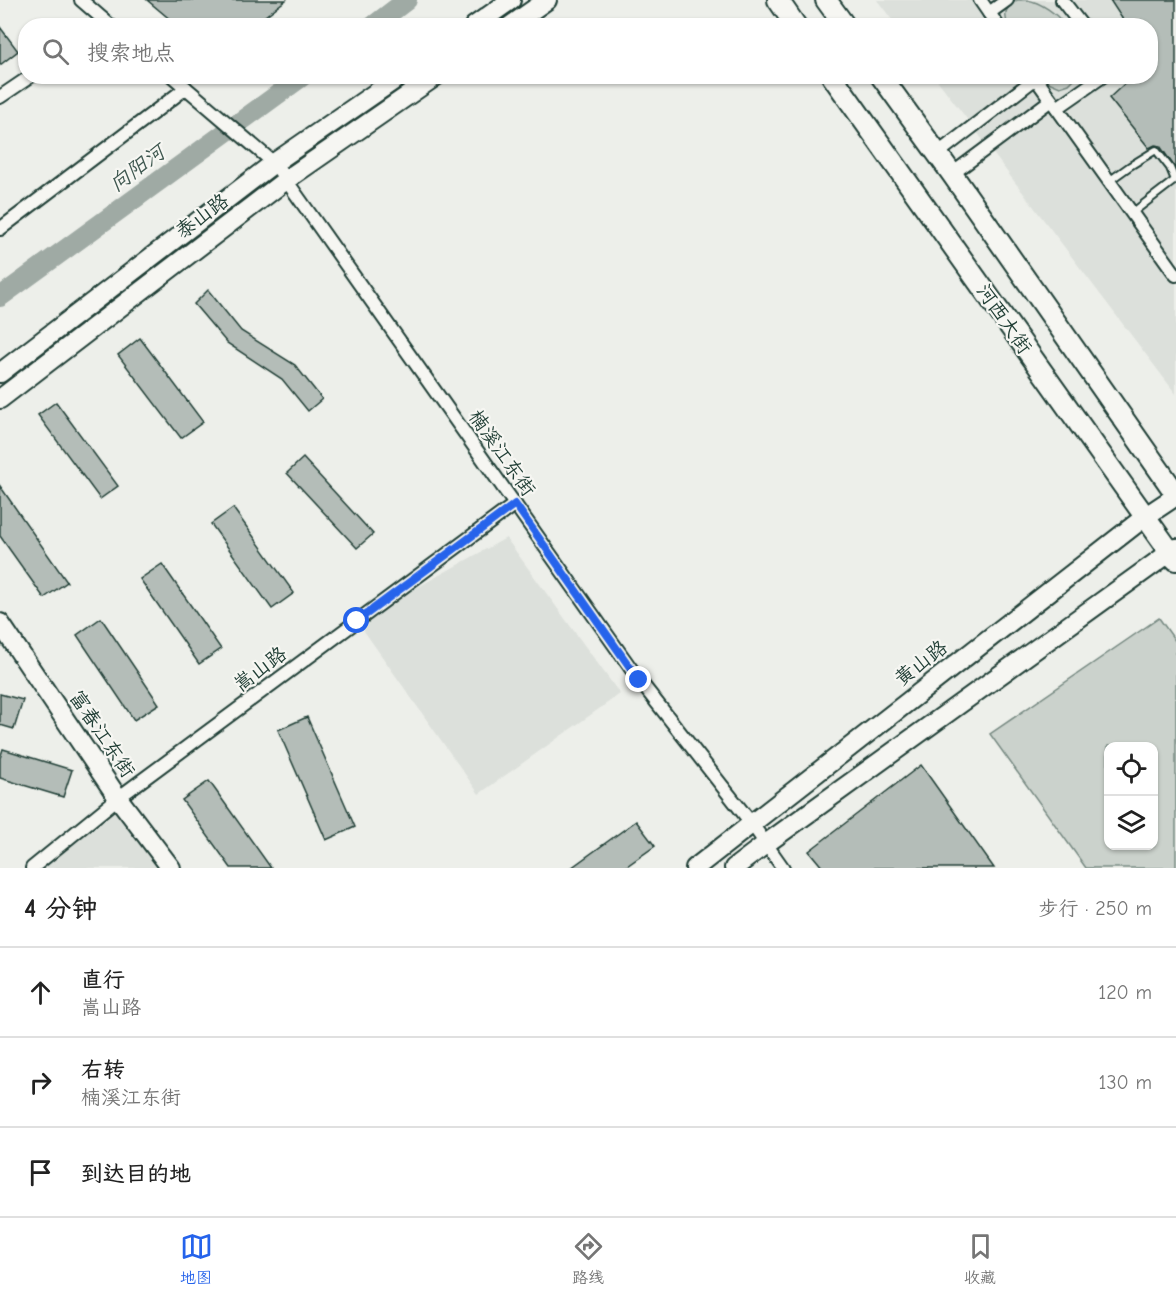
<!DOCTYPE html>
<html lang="zh">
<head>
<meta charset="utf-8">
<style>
  body { margin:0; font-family:"Comic Neue","LXGW WenKai TC",sans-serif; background:#f6f6f6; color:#222 }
  .controls { position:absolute; right:18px; bottom:18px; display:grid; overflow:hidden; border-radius:12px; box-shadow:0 2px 4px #0004 }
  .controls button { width:54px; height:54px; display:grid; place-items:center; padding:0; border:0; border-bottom:2px solid #e0e0e0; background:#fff; color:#222; font:30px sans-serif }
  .stop { position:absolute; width:18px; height:18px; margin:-14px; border:4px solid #2563eb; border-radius:50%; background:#fff }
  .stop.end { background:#2563eb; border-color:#fff; box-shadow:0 2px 6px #0008 }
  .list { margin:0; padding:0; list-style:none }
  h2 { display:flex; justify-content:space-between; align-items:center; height:78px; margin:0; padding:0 24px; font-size:26px }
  h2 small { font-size:20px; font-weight:400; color:#767676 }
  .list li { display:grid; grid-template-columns:39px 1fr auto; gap:18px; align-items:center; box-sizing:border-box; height:90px; padding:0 24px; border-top:2px solid #e0e0e0 }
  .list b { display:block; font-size:22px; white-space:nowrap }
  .list p { margin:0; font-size:20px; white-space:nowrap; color:#767676 }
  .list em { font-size:20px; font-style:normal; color:#767676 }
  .icon { flex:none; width:33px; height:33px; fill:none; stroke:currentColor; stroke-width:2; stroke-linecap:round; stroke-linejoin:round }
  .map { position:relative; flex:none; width:1176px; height:868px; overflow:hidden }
  .search { position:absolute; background:#fff; box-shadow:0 2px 4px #0004; left:18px; right:18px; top:18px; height:66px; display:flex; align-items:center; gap:15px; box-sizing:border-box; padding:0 21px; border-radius:24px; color:#767676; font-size:22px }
  .sheet { height:348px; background:#fff }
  nav { display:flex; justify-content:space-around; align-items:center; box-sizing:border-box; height:84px; border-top:2px solid #e0e0e0; background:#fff; font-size:16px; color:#767676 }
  nav a { display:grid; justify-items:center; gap:3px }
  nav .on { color:#2563eb }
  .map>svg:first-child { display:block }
</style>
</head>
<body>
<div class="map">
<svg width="1176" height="868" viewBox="0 0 1176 868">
  <rect width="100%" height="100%" fill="#edefea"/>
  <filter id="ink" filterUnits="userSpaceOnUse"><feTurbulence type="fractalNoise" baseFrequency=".0167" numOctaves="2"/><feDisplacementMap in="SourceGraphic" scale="12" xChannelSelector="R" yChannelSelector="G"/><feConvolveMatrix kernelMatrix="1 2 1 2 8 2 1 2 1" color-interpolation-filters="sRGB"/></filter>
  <g filter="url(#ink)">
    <!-- built -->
    <g fill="#dce0db">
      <polygon points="877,0 1176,0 1176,394 935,77 1150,76 1150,26 896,25"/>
      <polygon points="506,538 620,694 479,794 357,621"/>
      <polygon points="118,798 163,868 32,868"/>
    </g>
    <!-- green -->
    <g fill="#cbd2cc" stroke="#758880" stroke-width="1.5" fill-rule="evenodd">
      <path d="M1017,0C1020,0 1024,0 1027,0C1040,2 1058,14 1064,25H1008C1003,13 1006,7 1017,0Z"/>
      <polygon points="1047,77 1047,76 1076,77 1069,84 1060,87 1046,81"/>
      <path d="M1159,618L1176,642V868H1086L990,734ZM1154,746V846H1108V746Z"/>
    </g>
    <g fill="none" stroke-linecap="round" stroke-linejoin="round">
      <!-- river -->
      <g stroke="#9faaa4" stroke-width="20">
        <polyline points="373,26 407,0"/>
        <polyline points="0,297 303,76"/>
      </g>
    </g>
    <!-- building -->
    <g fill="#b4bdb8" stroke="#1f3d34" stroke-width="1.5">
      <polygon points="147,0 286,0 252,26 178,26"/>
      <polygon points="1110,0 1176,0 1176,169 1160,146 1155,145 1149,148 1109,98 1133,76 1150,76 1150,26 1127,26"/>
      <polygon points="0,27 18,51 0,65"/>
      <polygon points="208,290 241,331 295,365 322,399 308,411 282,379 227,343 194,304"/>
      <polygon points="140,338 203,422 181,438 118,355"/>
      <polygon points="56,402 118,486 100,499 38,415"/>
      <polygon points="303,458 373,534 357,548 287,473"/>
      <polygon points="0,486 67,582 44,598 0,536"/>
      <polygon points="233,508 294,593 272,609 211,524"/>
      <polygon points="162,564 221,649 199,664 140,579"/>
      <polygon points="101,618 159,704 134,720 77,635"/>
      <polygon points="0,694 23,700 14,729 0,725"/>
      <polygon points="307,717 355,827 326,840 278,730"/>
      <polygon points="3,749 72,770 63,797 0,778 0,758"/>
      <polygon points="921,765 994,868 823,868 809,851"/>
      <polygon points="209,781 271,868 231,868 182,800"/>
      <polygon points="636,821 655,846 624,868 571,868"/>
    </g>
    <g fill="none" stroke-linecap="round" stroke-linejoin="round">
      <!-- lane casing -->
      <g stroke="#1f3d34" stroke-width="10">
        <polyline id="lane" points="1109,181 1130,166 1156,150 1170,168 1175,180 1132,213"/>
      </g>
      <!-- street casing -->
      <g stroke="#1f3d34" stroke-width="16">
        <g id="street">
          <polyline points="81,0 111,26"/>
          <polyline points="980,0 998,26"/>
          <polyline points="1062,0 1082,26"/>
          <polyline points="989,13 1007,0"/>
          <polyline points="172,76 274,163 639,680 752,824 783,868"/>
          <polyline points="1034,76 1176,275"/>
          <polyline points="0,97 31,76"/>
          <polyline points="1057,108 1103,76"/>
          <polyline points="937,154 1036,78"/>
          <polyline points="952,174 1051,100"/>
          <polyline points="0,229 186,88"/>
          <polyline points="32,868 118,798 515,504"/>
        </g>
      </g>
      <!-- secondary casing -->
      <g stroke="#1f3d34" stroke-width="22">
        <g id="secondary">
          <polyline points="474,26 511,0"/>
          <polyline points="510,26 547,0"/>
          <polyline points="0,373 274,163 400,76"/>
          <polyline points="0,399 286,180 436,76"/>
          <polyline points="0,623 118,798 171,868"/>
          <polyline points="695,868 1146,516 1176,496"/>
          <polyline points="734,868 767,843 1176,548"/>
        </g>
      </g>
      <!-- primary casing -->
      <g stroke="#1f3d34" stroke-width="24">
        <g id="primary">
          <polyline points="778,0 796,26"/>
          <polyline points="826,0 845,26"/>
          <polyline points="832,76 1176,560"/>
          <polyline points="881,76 952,174 1176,494"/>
        </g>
      </g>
      <!-- lane -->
      <use href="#lane" stroke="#f6f6f2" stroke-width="6"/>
      <!-- street -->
      <use href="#street" stroke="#f6f6f2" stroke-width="12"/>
      <!-- secondary -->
      <use href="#secondary" stroke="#f6f6f2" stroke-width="18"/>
      <!-- primary -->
      <use href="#primary" stroke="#f6f6f2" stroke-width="20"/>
    </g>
  </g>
  <g fill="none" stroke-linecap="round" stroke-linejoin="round" filter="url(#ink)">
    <!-- route -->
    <polyline stroke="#2563eb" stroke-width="8" points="357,621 515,504 639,680"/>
  </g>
  <g text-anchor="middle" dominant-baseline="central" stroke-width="4.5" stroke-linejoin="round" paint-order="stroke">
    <!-- street labels -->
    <g font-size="20" fill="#1f3d34" stroke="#f6f6f2">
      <text transform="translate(202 216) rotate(-37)">泰山路</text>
      <text transform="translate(1004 319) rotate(55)">河西大街</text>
      <text transform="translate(502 453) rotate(55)">楠溪江东街</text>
      <text transform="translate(921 663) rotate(-38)">黄山路</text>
      <text transform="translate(260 669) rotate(-37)">嵩山路</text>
      <text transform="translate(102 734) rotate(56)">富春江东街</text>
    </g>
    <!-- water labels -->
    <g font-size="21" font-style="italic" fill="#3f5850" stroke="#f6f6f2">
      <text transform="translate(137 168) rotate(-36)">向阳河</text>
    </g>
  </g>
</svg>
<div class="controls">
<button><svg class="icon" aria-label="locate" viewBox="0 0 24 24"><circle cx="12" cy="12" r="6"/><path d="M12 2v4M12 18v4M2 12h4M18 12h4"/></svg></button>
<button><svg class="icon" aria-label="layers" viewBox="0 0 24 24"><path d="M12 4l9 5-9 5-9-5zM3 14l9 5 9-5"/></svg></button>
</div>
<div class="stop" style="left:357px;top:621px"></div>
<div class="stop end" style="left:639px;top:680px"></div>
<div class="search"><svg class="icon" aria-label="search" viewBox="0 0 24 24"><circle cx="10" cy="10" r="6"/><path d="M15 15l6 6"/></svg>搜索地点</div>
</div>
<section class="sheet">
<h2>4 分钟<small>步行 · 250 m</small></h2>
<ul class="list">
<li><svg class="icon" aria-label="ahead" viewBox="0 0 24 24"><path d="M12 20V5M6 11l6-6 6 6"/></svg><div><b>直行</b><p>嵩山路</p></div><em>120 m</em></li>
<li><svg class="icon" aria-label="right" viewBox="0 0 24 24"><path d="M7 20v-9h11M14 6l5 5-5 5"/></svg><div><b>右转</b><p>楠溪江东街</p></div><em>130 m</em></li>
<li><svg class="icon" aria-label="arrive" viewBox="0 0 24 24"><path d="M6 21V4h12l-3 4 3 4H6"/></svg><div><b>到达目的地</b></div></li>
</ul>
</section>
<nav>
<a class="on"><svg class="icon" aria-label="map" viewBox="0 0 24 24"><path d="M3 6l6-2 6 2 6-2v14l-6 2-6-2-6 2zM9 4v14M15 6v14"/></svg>地图</a>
<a><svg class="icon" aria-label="directions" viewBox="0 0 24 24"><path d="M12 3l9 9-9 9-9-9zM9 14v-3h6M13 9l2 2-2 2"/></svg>路线</a>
<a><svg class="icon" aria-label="saved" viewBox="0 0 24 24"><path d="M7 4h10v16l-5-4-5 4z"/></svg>收藏</a>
</nav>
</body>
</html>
